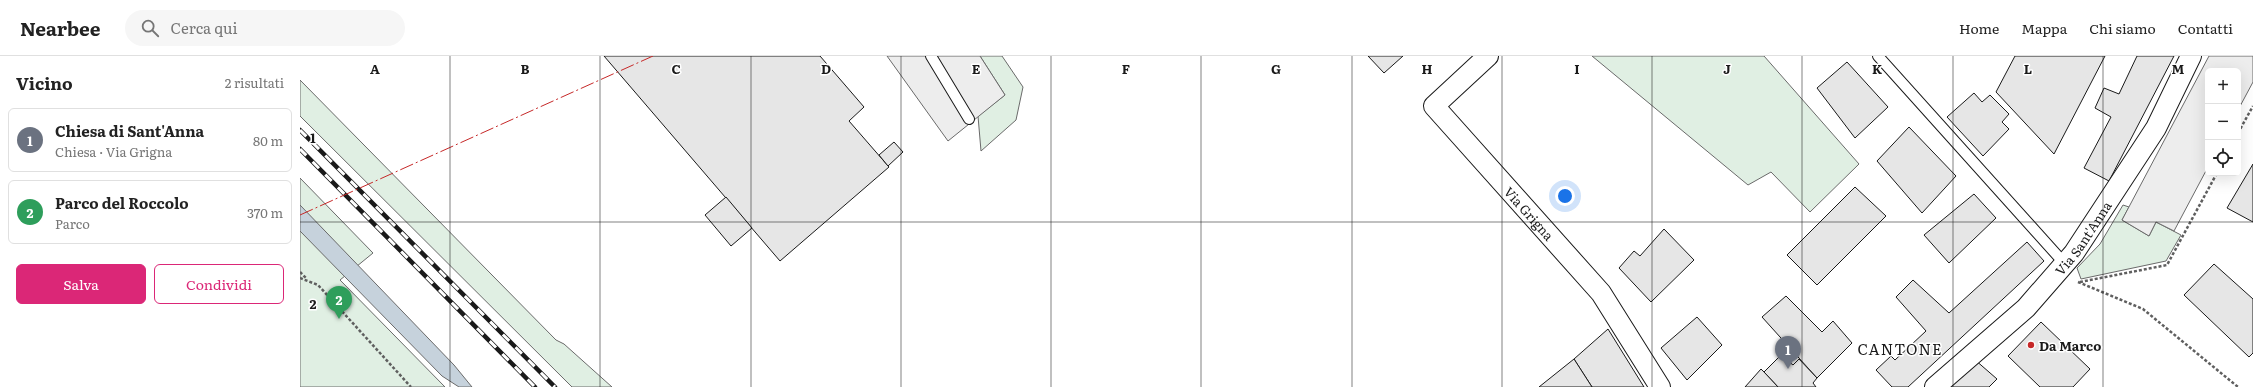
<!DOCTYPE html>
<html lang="it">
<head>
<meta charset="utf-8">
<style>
  body { margin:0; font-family:Literata,serif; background:#f6f6f6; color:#222 }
  .controls { position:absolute; right:12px; top:12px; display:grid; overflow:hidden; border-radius:6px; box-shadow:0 4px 16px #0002 }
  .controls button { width:36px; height:36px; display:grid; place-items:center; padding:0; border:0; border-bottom:1px solid #e0e0e0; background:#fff; color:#222; font:20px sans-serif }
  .you { position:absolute; left:1265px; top:140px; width:14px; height:14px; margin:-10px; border:3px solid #fff; border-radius:50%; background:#1a73e8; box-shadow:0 0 0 6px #1a73e833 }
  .badge { display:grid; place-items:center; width:26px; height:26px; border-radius:50%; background:#db2777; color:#fff; font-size:13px; font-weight:700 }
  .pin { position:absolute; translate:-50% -33px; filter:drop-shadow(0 1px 2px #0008) }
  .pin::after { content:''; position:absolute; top:21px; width:14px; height:12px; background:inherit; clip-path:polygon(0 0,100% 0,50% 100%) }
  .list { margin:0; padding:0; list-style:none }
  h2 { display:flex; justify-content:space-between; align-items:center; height:52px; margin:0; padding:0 16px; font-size:17px }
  h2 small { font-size:13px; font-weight:400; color:#767676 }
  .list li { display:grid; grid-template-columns:26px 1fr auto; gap:12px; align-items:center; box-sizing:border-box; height:64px; margin:0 8px 8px; padding:0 8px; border:1px solid #e0e0e0; border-radius:6px }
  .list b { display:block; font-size:15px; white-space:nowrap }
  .list p { margin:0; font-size:13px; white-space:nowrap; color:#767676 }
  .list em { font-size:13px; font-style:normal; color:#767676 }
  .actions { display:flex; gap:8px; padding:12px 16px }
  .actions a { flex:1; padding:9px 0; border:1px solid #db2777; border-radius:6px; text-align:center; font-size:14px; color:#db2777 }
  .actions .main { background:#db2777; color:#fff }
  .icon { flex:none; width:22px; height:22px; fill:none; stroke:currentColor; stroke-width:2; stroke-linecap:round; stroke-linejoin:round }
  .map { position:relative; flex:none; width:1953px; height:331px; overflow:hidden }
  header { display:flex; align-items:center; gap:24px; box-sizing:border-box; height:56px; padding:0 20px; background:#fff; border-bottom:1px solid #e0e0e0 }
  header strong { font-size:19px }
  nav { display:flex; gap:22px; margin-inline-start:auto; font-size:14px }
  .search { width:280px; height:36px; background:#f6f6f6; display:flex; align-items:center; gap:10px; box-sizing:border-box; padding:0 14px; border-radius:22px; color:#767676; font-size:15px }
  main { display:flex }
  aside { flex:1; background:#fff }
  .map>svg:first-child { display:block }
</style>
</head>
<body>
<header>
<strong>Nearbee</strong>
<div class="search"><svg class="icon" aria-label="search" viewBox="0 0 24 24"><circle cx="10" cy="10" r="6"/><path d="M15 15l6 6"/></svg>Cerca qui</div>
<nav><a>Home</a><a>Mappa</a><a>Chi siamo</a><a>Contatti</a></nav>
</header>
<main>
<aside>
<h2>Vicino<small>2 risultati</small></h2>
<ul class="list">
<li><span class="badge" style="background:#6b7280">1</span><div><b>Chiesa di Sant'Anna</b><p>Chiesa · Via Grigna</p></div><em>80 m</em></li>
<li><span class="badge" style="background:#2e9e5b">2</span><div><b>Parco del Roccolo</b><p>Parco</p></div><em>370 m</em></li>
</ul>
<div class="actions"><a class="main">Salva</a><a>Condividi</a></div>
</aside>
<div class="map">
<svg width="1953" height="331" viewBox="0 0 1953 331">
  <rect width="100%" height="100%" fill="#fff"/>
  <!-- green -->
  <g fill="#e0efe3" stroke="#6a6a6a">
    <polygon points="680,0 702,0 723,31 716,64 681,95 678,60 705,39"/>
    <polygon points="1292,0 1464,0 1559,108 1510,156 1471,116 1448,129"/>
    <polygon points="0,24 256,284 264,288 312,331 272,331 0,60"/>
    <polygon points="0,122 73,197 40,224 145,331 0,331"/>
    <polygon points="1823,149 1829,151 1822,164 1849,180 1856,166 1881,179 1866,205 1781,223 1777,212 1800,188"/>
  </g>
  <!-- parking -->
  <g fill="#ededed" stroke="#6a6a6a">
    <polygon points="587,0 680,0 705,39 648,85"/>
    <polygon points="1909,0 1953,0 1953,26 1938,54 1938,15 1908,15 1908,111 1874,175 1856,166 1849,180 1822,164"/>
  </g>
  <!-- water -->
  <polygon fill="#c6d2dc" stroke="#6a6a6a" points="0,149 154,309 172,331 159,331 142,320 0,175"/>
  <!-- building -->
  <g fill="#e6e6e6" stroke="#1a1a1a">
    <polygon points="304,0 520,0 564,51 549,65 589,111 480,205"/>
    <polygon points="1068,0 1103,0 1084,17"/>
    <polygon points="1715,0 1805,0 1754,98 1696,36"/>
    <polygon points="1837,0 1874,0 1809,125 1784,112 1811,61 1795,52 1804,32 1819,38"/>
    <polygon points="1547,6 1588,51 1555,82 1517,32"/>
    <polygon points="1674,37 1682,46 1690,39 1709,58 1702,66 1709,73 1683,100 1647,61"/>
    <polygon points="1609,71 1656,120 1622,157 1577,105"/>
    <polygon points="594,86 603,96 588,110 579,99"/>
    <polygon points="1953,108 1953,166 1927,152"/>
    <polygon points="1555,131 1586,160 1517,229 1487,199"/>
    <polygon points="1674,138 1696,162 1649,207 1624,179"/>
    <polygon points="426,141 452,172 431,190 405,159"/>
    <polygon points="1364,173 1394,204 1351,246 1319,212 1334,195 1340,200"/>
    <polygon points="1727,186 1744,205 1608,331 1592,331 1576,314 1591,300 1595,304 1626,275 1596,241 1613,224 1649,257"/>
    <polygon points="1914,208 1953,243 1953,297 1949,301 1884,239"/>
    <polygon points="1486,240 1522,276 1533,265 1552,287 1517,322 1462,261"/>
    <polygon points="1397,261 1422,289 1387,324 1361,292"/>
    <polygon points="1741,266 1790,313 1773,331 1740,331 1708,300"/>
    <polygon points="1308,273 1344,331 1292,331 1274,303"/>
    <polygon points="1481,299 1493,309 1499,303 1517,322 1513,327 1516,331 1478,331 1464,316"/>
    <polygon points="1274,303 1292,331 1239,331"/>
    <polygon points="1674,303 1697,323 1689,331 1647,331"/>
    <polygon points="1461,313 1464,316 1478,331 1445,331"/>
  </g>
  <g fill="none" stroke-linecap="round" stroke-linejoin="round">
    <!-- service casing -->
    <g stroke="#1a1a1a" stroke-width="12">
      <g id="service">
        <polyline points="631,0 669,63"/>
        <polyline points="1578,0 1765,208"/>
      </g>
    </g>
    <!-- minor casing -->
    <g stroke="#1a1a1a" stroke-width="22">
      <g id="minor">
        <path id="s1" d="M1188,0L1134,50L1301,237L1360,331"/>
        <path id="s2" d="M1635,331L1726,252L1774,197L1856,72L1891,0"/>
      </g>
    </g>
    <!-- path -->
    <g stroke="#5f5f5f" stroke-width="2.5" stroke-dasharray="3 2" stroke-linecap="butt">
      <polyline points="1938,77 1953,50"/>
      <polyline points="0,216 6,222"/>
      <polyline points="0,222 18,229 111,331"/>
      <polyline points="1778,226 1843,253 1938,331"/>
      <polyline points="1780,226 1867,209 1917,117"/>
    </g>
    <!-- service -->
    <use href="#service" stroke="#fff" stroke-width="10"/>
    <!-- minor -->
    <use href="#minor" stroke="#fff" stroke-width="20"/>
    <!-- rail casing -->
    <g stroke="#1a1a1a" stroke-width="4.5">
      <g id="rail">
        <polyline points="0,74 255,331"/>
        <polyline points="0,93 235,331"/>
      </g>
    </g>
    <!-- rail -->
    <use href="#rail" stroke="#fff" stroke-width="3" stroke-dasharray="9" stroke-linecap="butt"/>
    <!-- power -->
    <polyline stroke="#c62828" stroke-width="1" stroke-dasharray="14 3 2 3" stroke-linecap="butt" points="0,159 353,0"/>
  </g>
  <!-- grid -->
  <path fill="none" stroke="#1a1a1a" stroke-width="1" stroke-opacity="0.55" d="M150,0V331M300,0V331M451,0V331M601,0V331M751,0V331M901,0V331M1052,0V331M1202,0V331M1352,0V331M1502,0V331M1653,0V331M1803,0V331M0,166H1953"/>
  <!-- markers -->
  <circle fill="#c62828" stroke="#fff" stroke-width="1.5" cx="1731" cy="289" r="4"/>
  <g text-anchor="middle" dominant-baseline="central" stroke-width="3" stroke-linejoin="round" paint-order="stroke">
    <!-- street labels -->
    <g font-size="13" fill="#1a1a1a" stroke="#fff">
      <text stroke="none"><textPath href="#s1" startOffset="217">Via Grigna</textPath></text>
      <text stroke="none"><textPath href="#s2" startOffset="211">Via Sant'Anna</textPath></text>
    </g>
    <!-- poi labels -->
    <g font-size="13" font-weight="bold" fill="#1a1a1a" stroke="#fff" text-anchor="start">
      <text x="1739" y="289">Da Marco</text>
    </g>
    <!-- quarter labels -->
    <g font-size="15" letter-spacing="1" fill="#1a1a1a" stroke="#fff">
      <text x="1600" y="292">CANTONE</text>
    </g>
  </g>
  <g font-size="13" text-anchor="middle" font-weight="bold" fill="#1a1a1a" stroke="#fff" stroke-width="3" stroke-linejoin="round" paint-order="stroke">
    <text x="75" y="18">A</text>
    <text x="225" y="18">B</text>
    <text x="376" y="18">C</text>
    <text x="526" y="18">D</text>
    <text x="676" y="18">E</text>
    <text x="826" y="18">F</text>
    <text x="976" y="18">G</text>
    <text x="1127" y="18">H</text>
    <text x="1277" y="18">I</text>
    <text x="1427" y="18">J</text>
    <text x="1577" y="18">K</text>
    <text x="1728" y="18">L</text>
    <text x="1878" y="18">M</text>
    <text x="13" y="87">1</text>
    <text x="13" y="253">2</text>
  </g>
</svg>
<div class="controls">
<button>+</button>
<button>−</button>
<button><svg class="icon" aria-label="locate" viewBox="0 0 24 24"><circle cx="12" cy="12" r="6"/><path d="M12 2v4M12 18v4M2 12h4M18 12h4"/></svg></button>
</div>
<div class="you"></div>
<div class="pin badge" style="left:1488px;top:313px;background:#6b7280">1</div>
<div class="pin badge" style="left:39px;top:263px;background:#2e9e5b">2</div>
</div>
</main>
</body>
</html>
